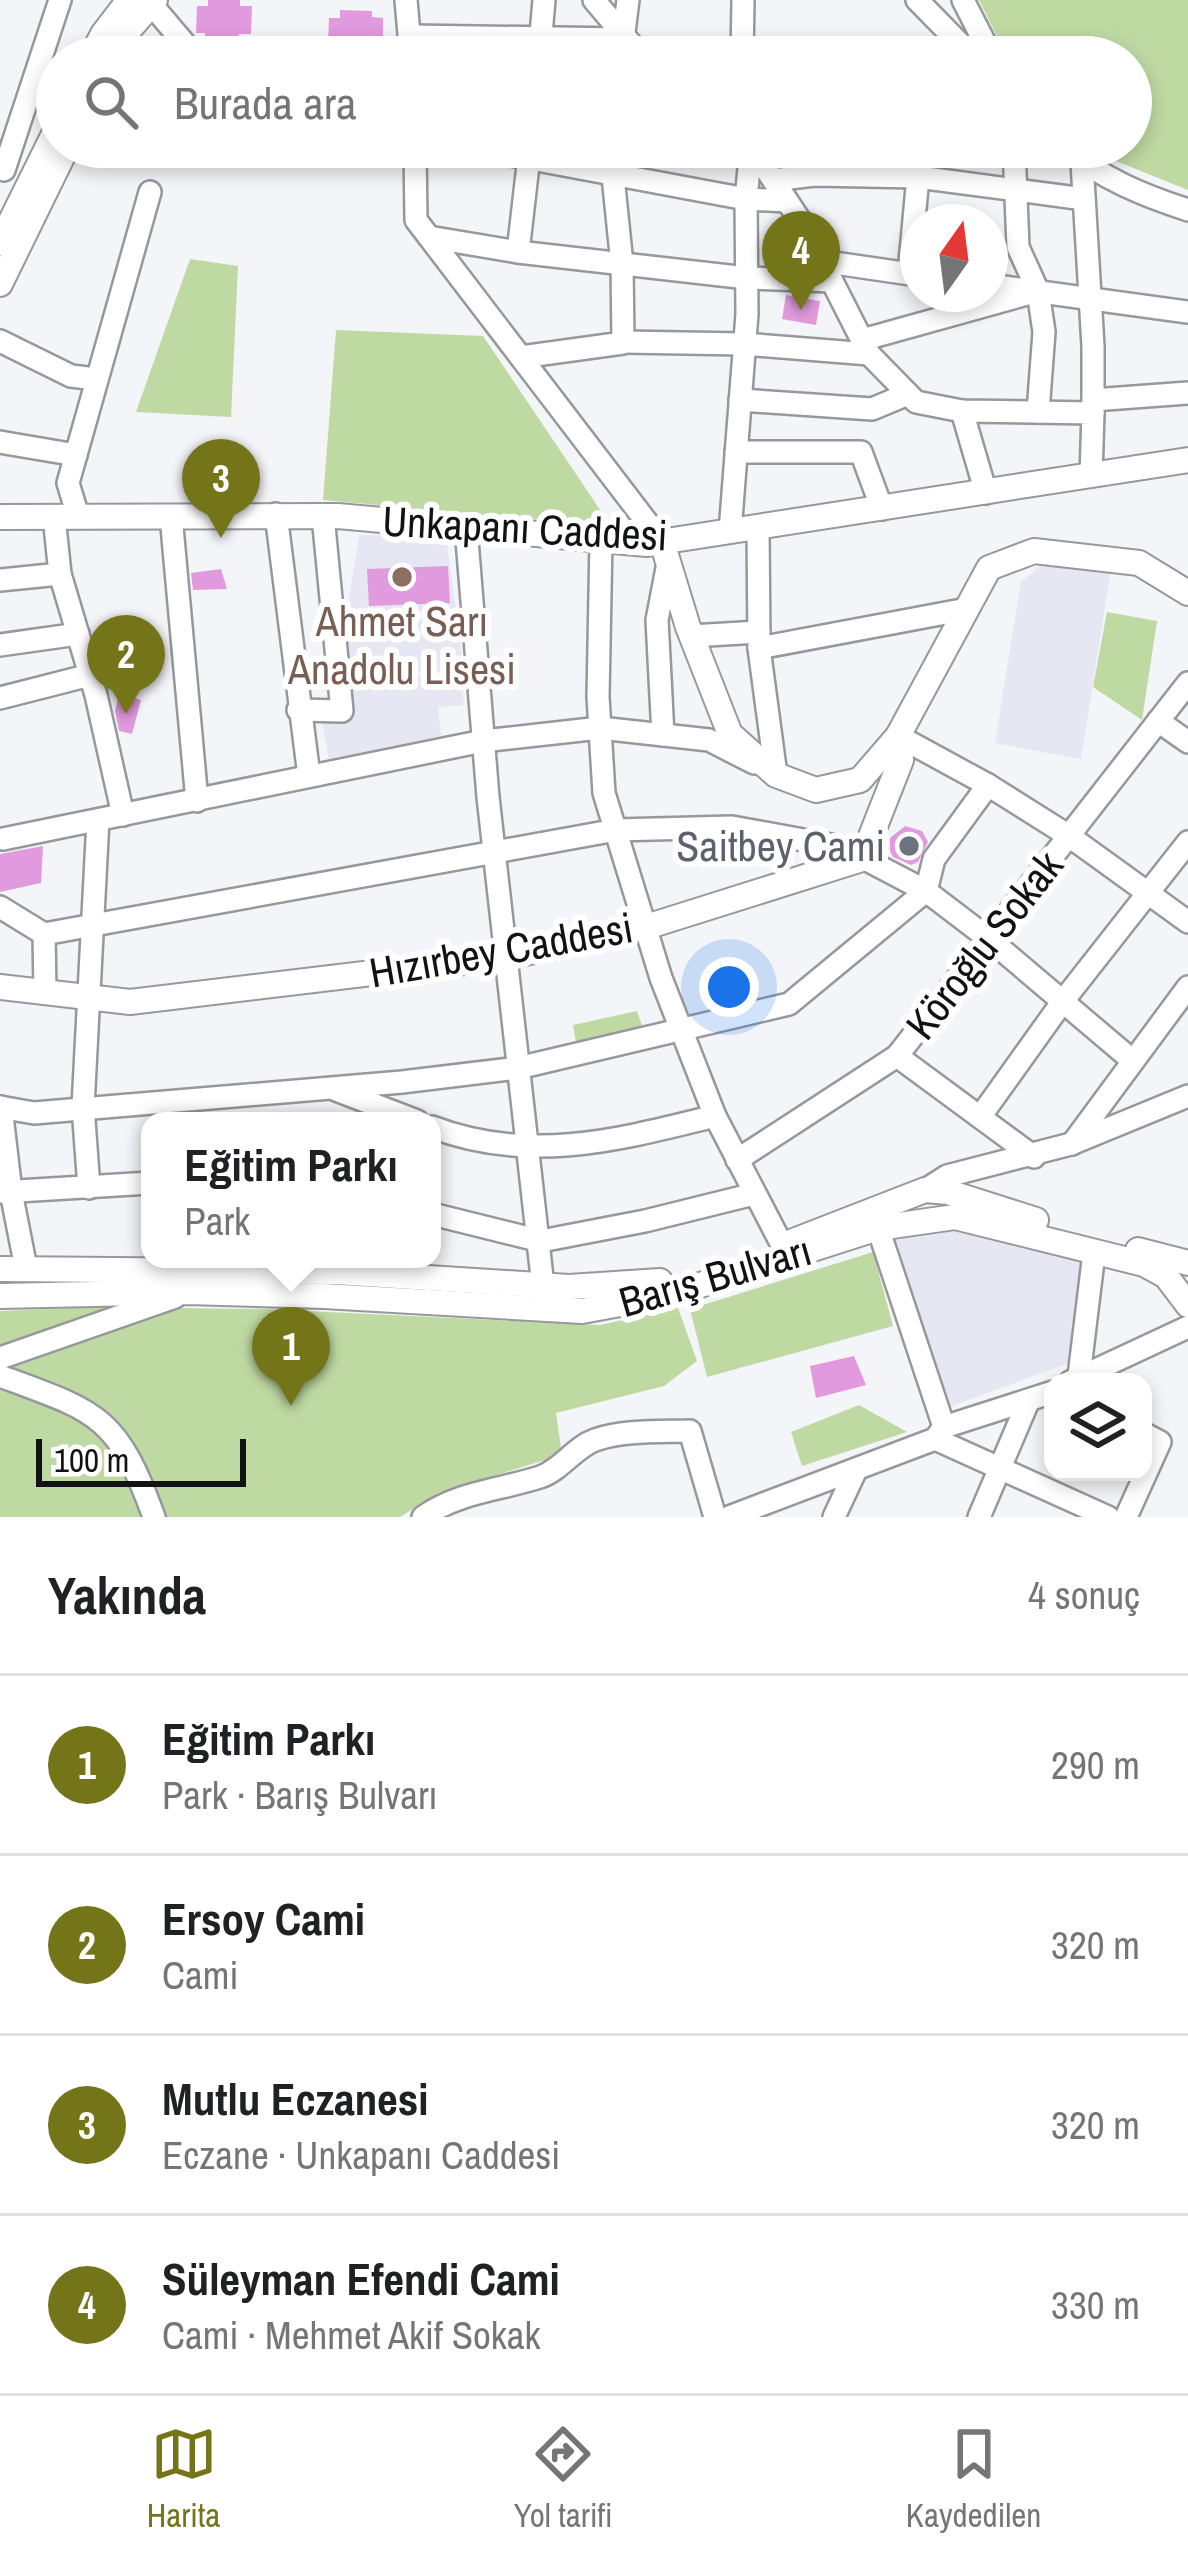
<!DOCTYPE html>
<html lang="tr">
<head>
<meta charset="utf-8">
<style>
  body { margin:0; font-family:"Archivo Narrow",sans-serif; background:#f2f2f2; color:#202124 }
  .controls { position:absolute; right:36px; bottom:36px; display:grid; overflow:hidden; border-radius:24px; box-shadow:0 6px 18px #0003 }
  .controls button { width:108px; height:108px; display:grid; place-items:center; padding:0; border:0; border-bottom:3px solid #e0e0e0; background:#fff; color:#202124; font:60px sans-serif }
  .compass { position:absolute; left:900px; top:204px; width:108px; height:108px; border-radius:50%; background:#fff; box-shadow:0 6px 18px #0003; rotate:14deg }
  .scale { position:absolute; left:36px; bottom:30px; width:210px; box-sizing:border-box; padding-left:12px; border:6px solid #111213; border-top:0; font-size:33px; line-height:42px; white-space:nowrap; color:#111213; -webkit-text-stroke:9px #fff; paint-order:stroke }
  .you { position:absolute; left:729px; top:987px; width:42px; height:42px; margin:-30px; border:9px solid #fff; border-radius:50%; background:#1a73e8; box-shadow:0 0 0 18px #1a73e833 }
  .badge { display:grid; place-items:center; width:78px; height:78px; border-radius:50%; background:#747419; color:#fff; font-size:39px; font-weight:700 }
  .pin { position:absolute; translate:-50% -99px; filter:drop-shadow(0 3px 6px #0008) }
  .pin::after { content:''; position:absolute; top:63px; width:42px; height:36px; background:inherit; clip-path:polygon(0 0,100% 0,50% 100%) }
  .popup { position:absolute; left:141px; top:1112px; width:300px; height:156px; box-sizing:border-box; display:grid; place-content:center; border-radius:24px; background:#fff; filter:drop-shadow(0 3px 9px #0005); font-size:39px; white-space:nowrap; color:#757577 }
  .popup b { font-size:45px; color:#202124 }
  .popup::after { content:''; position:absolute; left:50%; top:100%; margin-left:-24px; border:24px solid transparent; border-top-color:#fff }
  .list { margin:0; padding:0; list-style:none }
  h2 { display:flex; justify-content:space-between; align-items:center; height:156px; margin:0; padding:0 48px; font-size:51px }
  h2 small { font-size:39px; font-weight:400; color:#757577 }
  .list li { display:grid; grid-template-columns:78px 1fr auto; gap:36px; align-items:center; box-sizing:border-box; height:180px; padding:0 48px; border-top:3px solid #e0e0e0 }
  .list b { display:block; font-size:45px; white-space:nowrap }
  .list p { margin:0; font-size:39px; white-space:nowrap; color:#757577 }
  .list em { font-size:39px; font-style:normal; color:#757577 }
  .icon { flex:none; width:66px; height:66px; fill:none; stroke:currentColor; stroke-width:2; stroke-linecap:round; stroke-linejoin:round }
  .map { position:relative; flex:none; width:1188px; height:1517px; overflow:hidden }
  .search { position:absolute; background:#fff; box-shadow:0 6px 18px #0003; left:36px; right:36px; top:36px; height:132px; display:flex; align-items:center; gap:30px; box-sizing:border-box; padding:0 42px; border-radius:66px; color:#757577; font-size:45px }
  .sheet { height:876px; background:#fff }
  nav { display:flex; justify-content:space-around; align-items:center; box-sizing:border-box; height:168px; border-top:3px solid #e0e0e0; background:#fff; font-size:33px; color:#757577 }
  nav a { display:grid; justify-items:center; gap:6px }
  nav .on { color:#747419 }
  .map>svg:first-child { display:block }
</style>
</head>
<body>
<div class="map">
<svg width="1188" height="1517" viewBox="0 0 1188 1517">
  <rect width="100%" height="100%" fill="#f4f5f8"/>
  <!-- built -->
  <g fill="#e6e7f2">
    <polygon points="359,535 446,536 464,671 347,673 346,618"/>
    <polygon points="1040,566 1111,569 1081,759 995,743 1021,582"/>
    <polygon points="460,674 464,705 438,707 441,736 329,760 322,721 355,712 351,677"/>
    <polygon points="954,1229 997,1234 1079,1261 1085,1271 1069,1363 944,1409 889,1239"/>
  </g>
  <!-- green -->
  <g fill="#bfd9a3">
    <polygon points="979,0 1188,0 1188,190 1111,159 1096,147 1131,147 1131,57 1007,57"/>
    <polygon points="190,259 238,266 231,417 136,412"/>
    <polygon points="336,330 483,336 611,526 323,500"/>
    <polygon points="1107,612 1157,621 1142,720 1093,687"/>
    <polygon points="637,1011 644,1031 577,1048 573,1025"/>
    <polygon points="873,1252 893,1326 707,1377 690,1309"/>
    <polygon points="95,1307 265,1309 600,1325 678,1308 697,1361 664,1386 556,1413 561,1448 545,1460 438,1493 400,1517 0,1517 0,1311"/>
    <polygon points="859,1405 907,1432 802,1466 791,1432"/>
  </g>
  <!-- building -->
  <g fill="#e19add">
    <polygon points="208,0 240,0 240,6 252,6 251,34 239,34 239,40 205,39 205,33 196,33 197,6 208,6"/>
    <polygon points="340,10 372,11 372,17 383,18 383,46 371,46 371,52 337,51 337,45 328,44 329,18 340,18"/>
    <polygon points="786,295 820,301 816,325 782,319"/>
    <polygon points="448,566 450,603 369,606 367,569"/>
    <polygon points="221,569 227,589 193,590 191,573"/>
    <polygon points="119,694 141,700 132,734 119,731 115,711"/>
    <polygon points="905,826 922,831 928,842 918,862 911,865 893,857 890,851 890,838"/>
    <polygon points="43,846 41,883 0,892 0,854"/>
    <polygon points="854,1356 866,1385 816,1398 810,1366"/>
  </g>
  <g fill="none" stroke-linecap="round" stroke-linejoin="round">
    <!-- minor casing -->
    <g stroke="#97989b" stroke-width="26">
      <g id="minor">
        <polyline points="406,0 411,57"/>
        <polyline points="594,0 642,57"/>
        <polyline points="917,0 973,57"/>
        <polyline points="963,0 992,57"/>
        <polyline points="151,4 196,57"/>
        <polyline points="411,36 624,39"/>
        <polyline points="539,57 544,0"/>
        <polyline points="621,57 628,0"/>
        <polyline points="742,57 743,0"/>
        <polyline points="415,147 416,220 662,542"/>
        <polyline points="467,147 746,199 747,314 730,532"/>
        <polyline points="745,147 764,166 805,228 869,354 916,402 962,411 1093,413 1091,476"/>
        <polyline points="1014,147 1018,247 1038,291"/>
        <path d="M1066,147C1099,178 1145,196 1188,210"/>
        <polyline points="751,148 746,199 787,201"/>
        <polyline points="1082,162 1093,346 1093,413"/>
        <polyline points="4,170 60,0"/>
        <polyline points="774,180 814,175 918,177 920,147"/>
        <polyline points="429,237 518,252 530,148"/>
        <polyline points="518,252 747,278 832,281"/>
        <polyline points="821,261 917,275"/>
        <polyline points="909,273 918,177 1084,199"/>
        <polyline points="990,285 1188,312"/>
        <polyline points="862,340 1038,291 1044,332 1038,412"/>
        <polyline points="0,341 71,376 96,379"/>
        <polyline points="623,342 744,344 869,354"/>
        <polyline points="521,357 623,343 622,264 610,147"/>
        <polyline points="740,400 872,409 908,394"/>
        <polyline points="1093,400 1188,393"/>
        <polyline points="962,411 986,493"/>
        <polyline points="0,442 76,455"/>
        <polyline points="736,452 861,452 882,509"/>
        <polyline points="276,514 309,776"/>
        <polyline points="78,516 68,483 150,192"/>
        <polyline points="171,516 197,801"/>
        <polyline points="758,527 759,648 967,609"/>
        <polyline points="466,528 488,797 543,1286"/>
        <polyline points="601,540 598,697 604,793 661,978 715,1116 782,1245"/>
        <polyline points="60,574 96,695 123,815"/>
        <polyline points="0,580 60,574 54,516"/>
        <polyline points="691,636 759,632"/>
        <polyline points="0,645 78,634"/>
        <polyline points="759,648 776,775"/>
        <polyline points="0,698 90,675"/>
        <polyline points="298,710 342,711 323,516"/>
        <polyline points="1158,721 1188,742"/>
        <polyline points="663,735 657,620 668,563"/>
        <polyline points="898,736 988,785 1069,836 1188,922"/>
        <polyline points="3,839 483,741 600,728 709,740 754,763"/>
        <polyline points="926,891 934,859 988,785"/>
        <polyline points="0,907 44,934 45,992"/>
        <polyline points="44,934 616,830 732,827 842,847 926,891 989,939 1133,1061"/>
        <polyline points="897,1056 1034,1157"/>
        <polyline points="336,1090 417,1121"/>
        <polyline points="0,1107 34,1113 402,1082 518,1068 789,1004 926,891"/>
        <polyline points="1,1107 11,1192 26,1268"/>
        <polyline points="980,1117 1063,1001 1188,842"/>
        <path d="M432,1127C529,1164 618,1140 715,1116"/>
        <polyline points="1072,1144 1188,987"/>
        <polyline points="737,1160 897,1056 1188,683"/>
        <polyline points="89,1188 83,1107 98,820"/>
        <polyline points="925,1190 947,1176 1071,1144 1188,1096"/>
        <polyline points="1,1192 150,1183"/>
        <polyline points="432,1214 541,1241 645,1221 754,1194"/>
        <polyline points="878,1228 944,1427"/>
        <polyline points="0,1358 175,1297"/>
        <path d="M0,1376C98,1412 117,1415 154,1517"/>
        <polyline points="1079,1376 1094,1253"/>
        <polyline points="1070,1382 1188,1327"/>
        <polyline points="935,1439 1108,1517"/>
        <path d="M423,1517C458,1492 500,1490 540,1477C561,1470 575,1447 595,1440C623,1430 661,1432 690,1431L715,1517"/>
        <polyline points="729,1517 935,1439 944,1427 1053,1392"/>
        <polyline points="834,1517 855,1472"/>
        <polyline points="979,1517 1028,1402"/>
        <polyline points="1126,1517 1160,1442 1143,1433"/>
      </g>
    </g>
    <!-- major casing -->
    <g stroke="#97989b" stroke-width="28">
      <g id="major">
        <polyline points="91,57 103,34 129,0"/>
        <polyline points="110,57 119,41 155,0"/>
        <polyline points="0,243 57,128"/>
        <polyline points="0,284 67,147"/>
        <polyline points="0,517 338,516 647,544 1188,460"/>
        <polyline points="662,542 688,627 730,734 776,775 816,790 860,780 898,736 989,568 1034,551 1139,563 1188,593"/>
        <polyline points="0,987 130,1002 506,957 646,927 862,859 901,760 898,736"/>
        <polyline points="791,1242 925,1190 948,1192 1036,1220"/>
        <polyline points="1138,1250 1188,1263"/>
        <polyline points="0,1269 336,1272 569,1287 660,1281"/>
        <polyline points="0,1296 188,1292 324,1296 582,1311 669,1295 878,1228 955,1217 1144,1264 1166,1276 1188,1305"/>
      </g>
    </g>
    <!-- minor -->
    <use href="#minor" stroke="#fff" stroke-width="21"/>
    <!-- major -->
    <use href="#major" stroke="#fff" stroke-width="24"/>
  </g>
  <!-- markers -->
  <circle fill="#8d6e63" stroke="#fff" stroke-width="4.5" cx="402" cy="577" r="12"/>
  <circle fill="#6b7280" stroke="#fff" stroke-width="4.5" cx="909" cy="846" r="12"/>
  <g text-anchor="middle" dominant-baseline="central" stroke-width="12" stroke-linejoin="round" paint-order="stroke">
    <!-- street labels -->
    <g font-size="42" fill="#111213" stroke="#fff">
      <text transform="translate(525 528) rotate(3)">Unkapanı Caddesi</text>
      <text transform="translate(984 945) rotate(-52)">Köroğlu Sokak</text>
      <text transform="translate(501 950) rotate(-10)">Hızırbey Caddesi</text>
      <text transform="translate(715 1276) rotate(-16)">Barış Bulvarı</text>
    </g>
    <!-- education labels -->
    <g font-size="42" fill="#785e54" stroke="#fff">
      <text x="402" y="621">Ahmet Sarı<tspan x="402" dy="48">Anadolu Lisesi</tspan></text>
    </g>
    <!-- worship labels -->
    <g font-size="42" fill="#5b616d" stroke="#fff" text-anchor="end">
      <text x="885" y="846">Saitbey Cami</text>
    </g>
  </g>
</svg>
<div class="controls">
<button><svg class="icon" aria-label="layers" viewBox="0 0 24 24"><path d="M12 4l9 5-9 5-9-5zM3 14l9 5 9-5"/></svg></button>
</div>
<svg class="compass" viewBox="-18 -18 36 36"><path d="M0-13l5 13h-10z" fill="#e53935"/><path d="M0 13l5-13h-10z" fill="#757577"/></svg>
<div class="scale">100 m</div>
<div class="you"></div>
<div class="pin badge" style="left:291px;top:1406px">1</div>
<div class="popup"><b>Eğitim Parkı</b>Park</div>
<div class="pin badge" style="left:126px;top:714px">2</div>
<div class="pin badge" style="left:221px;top:538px">3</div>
<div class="pin badge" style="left:801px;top:310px">4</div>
<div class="search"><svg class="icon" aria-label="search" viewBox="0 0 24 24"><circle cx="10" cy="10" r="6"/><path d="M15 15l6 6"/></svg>Burada ara</div>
</div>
<section class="sheet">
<h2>Yakında<small>4 sonuç</small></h2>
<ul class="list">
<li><span class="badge">1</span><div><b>Eğitim Parkı</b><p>Park · Barış Bulvarı</p></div><em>290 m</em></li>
<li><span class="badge">2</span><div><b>Ersoy Cami</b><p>Cami</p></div><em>320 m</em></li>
<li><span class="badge">3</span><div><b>Mutlu Eczanesi</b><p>Eczane · Unkapanı Caddesi</p></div><em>320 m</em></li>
<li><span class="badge">4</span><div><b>Süleyman Efendi Cami</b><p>Cami · Mehmet Akif Sokak</p></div><em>330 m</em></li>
</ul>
</section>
<nav>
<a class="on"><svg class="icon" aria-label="map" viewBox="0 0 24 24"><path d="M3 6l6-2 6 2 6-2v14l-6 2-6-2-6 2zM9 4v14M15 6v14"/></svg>Harita</a>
<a><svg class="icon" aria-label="directions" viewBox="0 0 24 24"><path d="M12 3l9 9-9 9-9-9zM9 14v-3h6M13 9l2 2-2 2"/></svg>Yol tarifi</a>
<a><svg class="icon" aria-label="saved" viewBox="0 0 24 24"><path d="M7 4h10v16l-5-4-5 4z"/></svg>Kaydedilen</a>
</nav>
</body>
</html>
